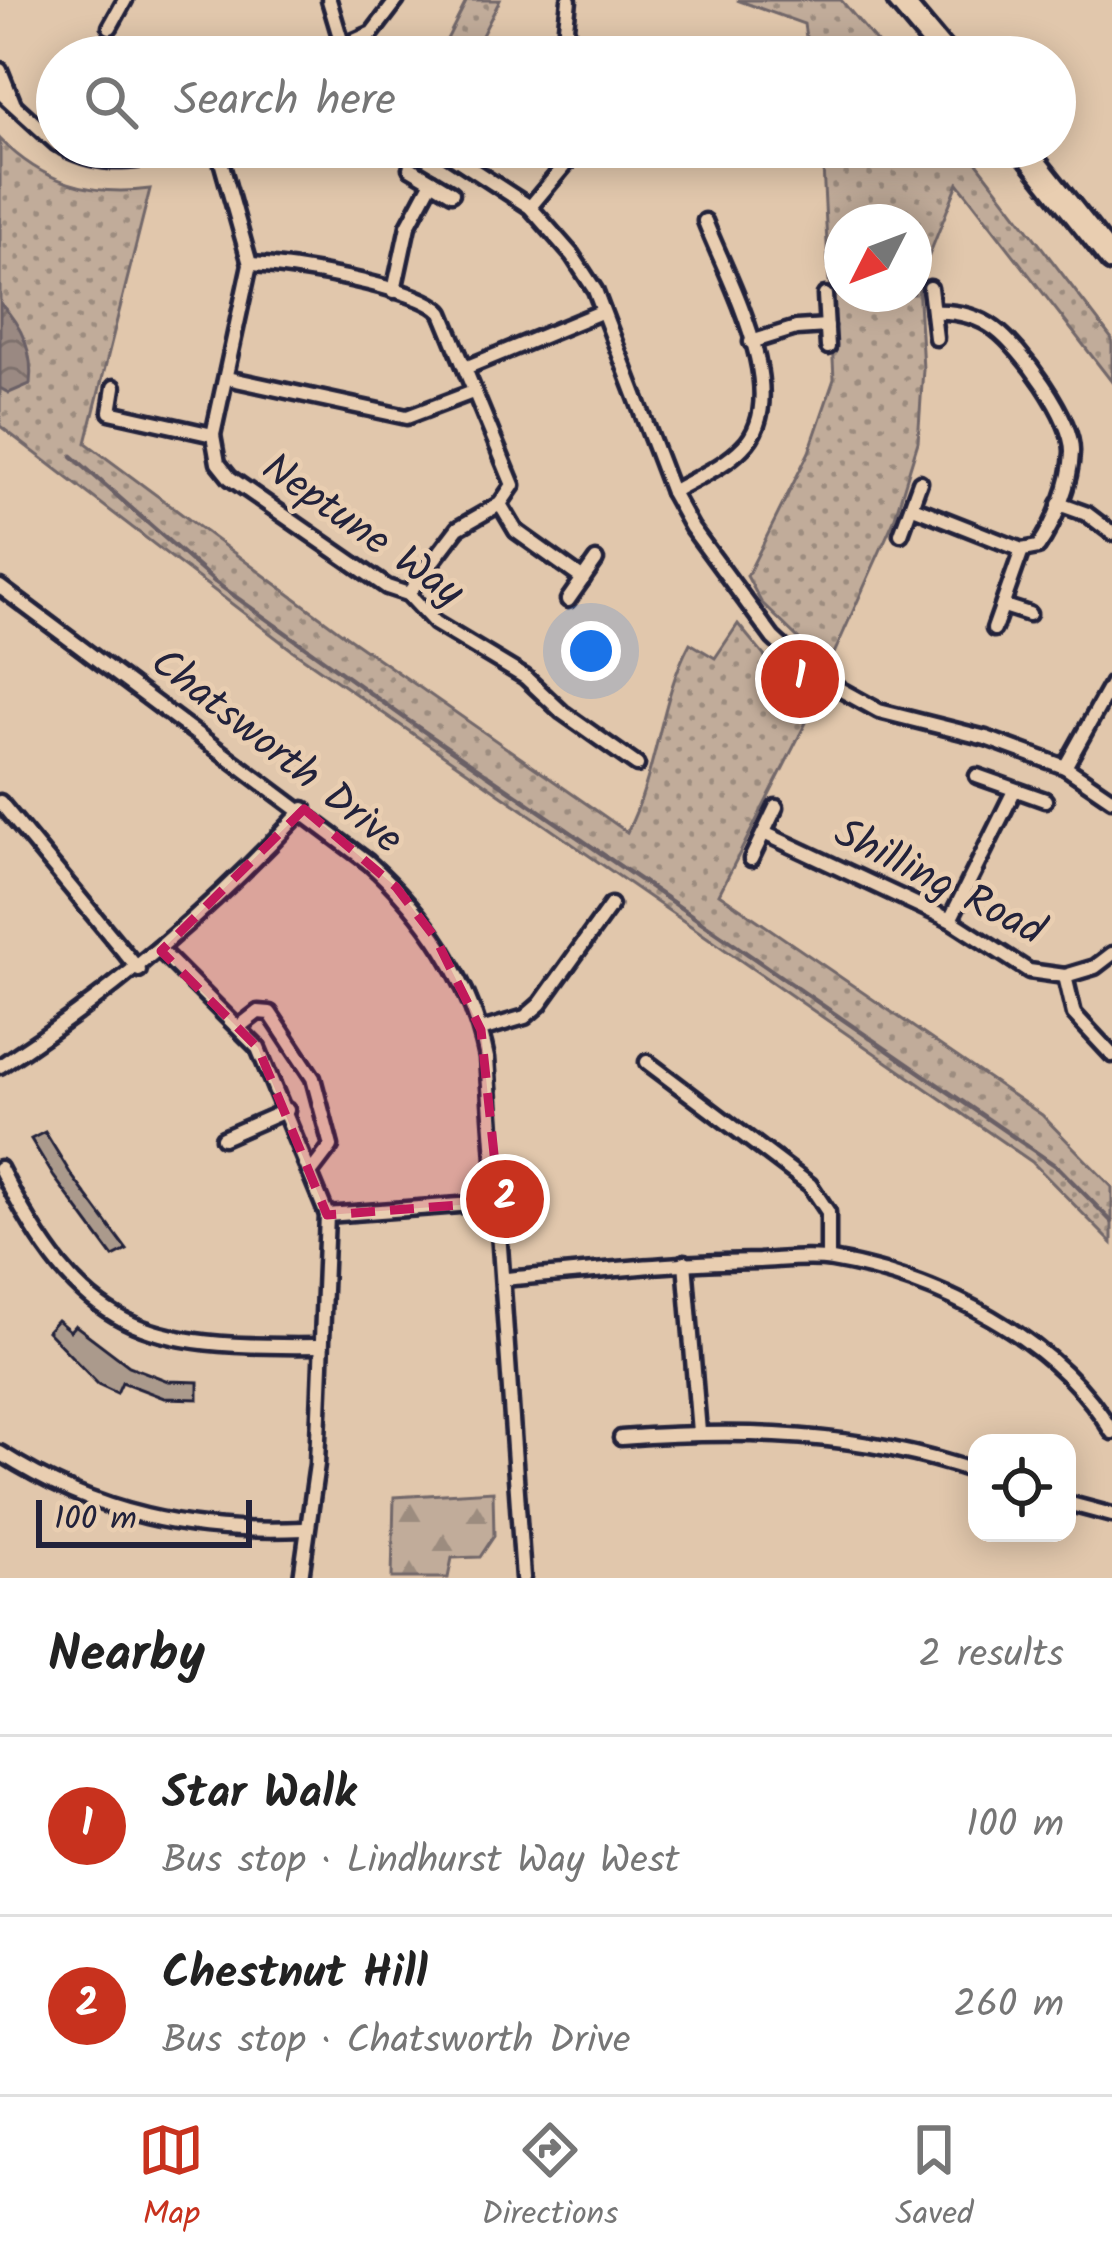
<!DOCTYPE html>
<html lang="en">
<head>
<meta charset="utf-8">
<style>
  body { margin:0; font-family:Kalam,sans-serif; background:#f6f6f6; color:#222 }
  .controls { position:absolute; right:36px; bottom:36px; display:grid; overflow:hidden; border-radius:24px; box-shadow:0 6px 30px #0003 }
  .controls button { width:108px; height:108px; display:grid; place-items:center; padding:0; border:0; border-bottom:3px solid #e0e0e0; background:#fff; color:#222; font:60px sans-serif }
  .compass { position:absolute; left:824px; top:204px; width:108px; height:108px; border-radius:50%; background:#fff; box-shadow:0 6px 30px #0003; rotate:228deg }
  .scale { position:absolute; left:36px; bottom:30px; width:216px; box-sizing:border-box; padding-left:12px; border:6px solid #22223b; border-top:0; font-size:33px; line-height:42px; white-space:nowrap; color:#22223b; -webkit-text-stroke:9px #e9ceb1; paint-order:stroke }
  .you { position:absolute; left:591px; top:651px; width:42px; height:42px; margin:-30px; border:9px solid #fff; border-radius:50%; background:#1a73e8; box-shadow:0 0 0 18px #1a73e833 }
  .badge { display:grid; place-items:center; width:78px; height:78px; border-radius:50%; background:#c8321e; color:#fff; font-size:39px; font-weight:700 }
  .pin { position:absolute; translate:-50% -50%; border:6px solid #fff; box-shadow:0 3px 12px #0006 }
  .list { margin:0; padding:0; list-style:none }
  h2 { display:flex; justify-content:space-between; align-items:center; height:156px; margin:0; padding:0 48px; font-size:51px }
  h2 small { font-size:39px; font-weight:400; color:#767676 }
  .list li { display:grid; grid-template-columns:78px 1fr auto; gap:36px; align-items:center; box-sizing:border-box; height:180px; padding:0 48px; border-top:3px solid #e0e0e0 }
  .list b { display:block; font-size:45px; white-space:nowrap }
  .list p { margin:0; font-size:39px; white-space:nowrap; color:#767676 }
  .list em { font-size:39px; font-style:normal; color:#767676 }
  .icon { flex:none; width:66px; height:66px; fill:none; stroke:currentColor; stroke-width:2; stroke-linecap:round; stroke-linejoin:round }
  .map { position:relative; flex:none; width:1112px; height:1578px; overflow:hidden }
  .search { position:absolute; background:#fff; box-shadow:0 6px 30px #0003; left:36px; right:36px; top:36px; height:132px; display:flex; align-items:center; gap:30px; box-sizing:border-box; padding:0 42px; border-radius:66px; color:#767676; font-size:45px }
  .sheet { height:516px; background:#fff }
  nav { display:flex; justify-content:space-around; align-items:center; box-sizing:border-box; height:168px; border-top:3px solid #e0e0e0; background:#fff; font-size:33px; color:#767676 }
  nav a { display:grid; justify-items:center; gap:6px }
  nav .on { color:#c8321e }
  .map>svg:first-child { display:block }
</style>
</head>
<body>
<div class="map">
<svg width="1112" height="1578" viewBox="0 0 1112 1578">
  <defs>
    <pattern id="grass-dots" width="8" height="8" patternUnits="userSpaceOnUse" patternTransform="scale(3)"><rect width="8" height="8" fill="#c1ac9a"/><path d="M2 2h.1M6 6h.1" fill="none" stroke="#9c8c7f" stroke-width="1.8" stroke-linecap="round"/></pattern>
    <pattern id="forest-firs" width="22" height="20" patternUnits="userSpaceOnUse" patternTransform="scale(3)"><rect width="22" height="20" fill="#c1ac9a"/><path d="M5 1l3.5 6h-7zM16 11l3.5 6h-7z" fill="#9c8c7f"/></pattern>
    <pattern id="water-waves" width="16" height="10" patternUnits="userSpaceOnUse" patternTransform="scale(3)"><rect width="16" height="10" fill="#9a8982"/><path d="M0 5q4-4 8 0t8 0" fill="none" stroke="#7d706c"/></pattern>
  </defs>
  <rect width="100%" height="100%" fill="#e1c7ac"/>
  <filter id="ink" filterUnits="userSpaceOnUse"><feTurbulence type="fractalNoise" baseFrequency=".00833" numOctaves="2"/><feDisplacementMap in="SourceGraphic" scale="24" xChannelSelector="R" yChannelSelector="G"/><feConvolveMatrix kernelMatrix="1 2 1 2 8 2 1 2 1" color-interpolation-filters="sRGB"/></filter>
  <g filter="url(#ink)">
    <!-- grass -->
    <g fill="url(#grass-dots)" stroke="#72676a" stroke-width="3" fill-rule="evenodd">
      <polygon points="467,0 500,0 471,57 438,57"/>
      <polygon points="737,0 841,0 889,57 809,57 804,24"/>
      <path d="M0,139C42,182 91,197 150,189L86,443L346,636L627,832C658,771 659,701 690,643L715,658L738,624L770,663L817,701L719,894L1042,1115L1112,1187V1243L1032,1162L292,650L0,426Z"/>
      <path d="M822,147H965L1112,339V382L958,183L918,283L923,369L918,442L894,520L828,667L761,602L747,576L809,452L834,379ZM842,222H914V294H842Z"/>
    </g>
    <!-- forest -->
    <polygon fill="url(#forest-firs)" stroke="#72676a" stroke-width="3" points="493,1491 494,1536 480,1557 452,1558 448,1578 392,1578 394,1497"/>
    <!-- water -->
    <path fill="url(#water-waves)" stroke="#6a6066" stroke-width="3" d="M0,303C21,325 34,352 30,384L9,393L0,388Z"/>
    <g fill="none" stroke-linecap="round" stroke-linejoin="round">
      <!-- stream -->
      <polyline stroke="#6a6066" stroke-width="4.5" points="72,456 215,582 406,719 1059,1168 1112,1222"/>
    </g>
    <!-- building -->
    <g fill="#ab9a8c" stroke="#22223b" stroke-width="3">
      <polygon points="45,1132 72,1176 127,1250 113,1257 54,1177 31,1139"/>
      <polygon points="57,1320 70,1331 75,1325 129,1366 168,1381 198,1382 198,1399 164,1398 122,1382 117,1393 98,1384 47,1331"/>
    </g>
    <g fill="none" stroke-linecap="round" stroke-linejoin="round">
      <!-- street casing -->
      <g stroke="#22223b" stroke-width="21">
        <g id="street">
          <polyline points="329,0 346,57"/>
          <polyline points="569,0 566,27 573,57"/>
          <polyline points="110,27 125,0"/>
          <polyline points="345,45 372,33 397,0"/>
          <polyline points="625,57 667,49 694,57"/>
          <polyline points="0,70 13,102"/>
          <polyline points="0,92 57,144"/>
          <path d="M63,147C110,173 154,157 203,147"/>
          <polyline points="217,147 250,264 213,435 218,463 230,478 387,587 408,594 435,623 525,677 562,712 637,765"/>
          <polyline points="438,147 530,207 572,255 595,290 672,492 692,528 773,638 812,674 879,711 986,738 1065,767 1112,799"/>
          <polyline points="410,168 452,193"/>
          <polyline points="530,207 580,147"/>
          <path d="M250,264C287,265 421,287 442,313L513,485L500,504L458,528L408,594"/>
          <polyline points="930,288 936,338"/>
          <polyline points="394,291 408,226 432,181"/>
          <polyline points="825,295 828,347"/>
          <path d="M933,312C955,311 977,316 995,329C1021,348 1073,419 1072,452C1071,482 1055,523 1038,547L1022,550"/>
          <polyline points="751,342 796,328 827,326"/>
          <polyline points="465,368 601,312"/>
          <polyline points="227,378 407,417 473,392"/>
          <polyline points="114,387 110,412 213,435"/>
          <path d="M672,492C696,478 724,467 743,447C794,396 727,278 705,221"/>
          <polyline points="500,504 516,531 583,579"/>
          <polyline points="1059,504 1087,514 1112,533"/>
          <polyline points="913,507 1022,550"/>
          <polyline points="901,534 920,482"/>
          <path d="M0,587L368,862C425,913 472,982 487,1058L523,1578"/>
          <polyline points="568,600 596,560"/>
          <polyline points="1004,606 1029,614"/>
          <polyline points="994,629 1022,550"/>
          <polyline points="1065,767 1112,683"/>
          <polyline points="977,776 1045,800"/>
          <polyline points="0,802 139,970"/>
          <polyline points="764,833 950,920 1029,971 1065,976"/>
          <polyline points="751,859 776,807"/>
          <polyline points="950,920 1014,791"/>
          <polyline points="161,951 258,1048 327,1215 317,1464 301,1578"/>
          <polyline points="1065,976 1074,1014 1112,1055"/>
          <polyline points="1065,976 1095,967 1112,954"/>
          <polyline points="240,1026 258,1012 270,1013 313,1078 331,1146 312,1171"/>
          <polyline points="481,1030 525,1017 540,1004 611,905"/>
          <polyline points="647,1062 810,1185 828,1212 828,1259"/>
          <path d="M0,1066C114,992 212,909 304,809"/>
          <polyline points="223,1138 287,1110"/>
          <path d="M0,1168C84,1335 142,1348 320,1346"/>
          <polyline points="327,1215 499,1202"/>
          <polyline points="685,1262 699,1432"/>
          <path d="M504,1279C589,1272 674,1262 759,1261C782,1260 809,1256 832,1260C937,1278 1057,1338 1112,1432"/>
          <path d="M621,1438C742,1429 861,1432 977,1472"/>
          <path d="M0,1453C97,1515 191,1534 304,1529"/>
          <polyline points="1067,1503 1112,1515"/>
        </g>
      </g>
      <!-- highway casing -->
      <g stroke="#22223b" stroke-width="30">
        <g id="highway">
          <polyline points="899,0 947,57"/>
          <polyline points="1022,147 1112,260"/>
        </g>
      </g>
      <!-- street -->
      <use href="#street" stroke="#e9ceb1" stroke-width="12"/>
      <!-- highway -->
      <use href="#highway" stroke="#e9ceb1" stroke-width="21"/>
    </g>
  </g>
  <!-- marked area -->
  <path fill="#c2185b" fill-opacity="0.2" stroke="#c2185b" stroke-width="9" stroke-dasharray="24 15" stroke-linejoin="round" d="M304,809L396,887L436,939L481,1030L499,1202L327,1215L258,1048L161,951Z"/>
  <g text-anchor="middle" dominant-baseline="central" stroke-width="10" stroke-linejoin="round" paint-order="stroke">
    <!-- street labels -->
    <g font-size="42" fill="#22223b" stroke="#e9ceb1">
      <text transform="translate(362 531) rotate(35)">Neptune Way</text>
      <text transform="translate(276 752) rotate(38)">Chatsworth Drive</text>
      <text transform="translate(939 883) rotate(27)">Shilling Road</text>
    </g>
  </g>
</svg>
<div class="controls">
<button><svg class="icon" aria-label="locate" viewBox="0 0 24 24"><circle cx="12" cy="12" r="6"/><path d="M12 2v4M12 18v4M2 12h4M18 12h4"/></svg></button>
</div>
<svg class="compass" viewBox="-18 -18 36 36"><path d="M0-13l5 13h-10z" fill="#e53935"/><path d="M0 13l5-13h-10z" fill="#767676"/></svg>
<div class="scale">100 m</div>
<div class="you"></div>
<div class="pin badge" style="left:800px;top:679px">1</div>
<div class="pin badge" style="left:505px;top:1199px">2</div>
<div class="search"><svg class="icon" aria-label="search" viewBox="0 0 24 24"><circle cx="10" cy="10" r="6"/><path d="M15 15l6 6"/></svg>Search here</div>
</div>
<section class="sheet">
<h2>Nearby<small>2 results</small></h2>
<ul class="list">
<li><span class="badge">1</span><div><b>Star Walk</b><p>Bus stop · Lindhurst Way West</p></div><em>100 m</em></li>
<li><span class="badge">2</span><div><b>Chestnut Hill</b><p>Bus stop · Chatsworth Drive</p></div><em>260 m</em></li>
</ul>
</section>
<nav>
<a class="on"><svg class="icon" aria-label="map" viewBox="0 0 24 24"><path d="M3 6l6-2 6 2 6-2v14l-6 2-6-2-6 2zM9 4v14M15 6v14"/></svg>Map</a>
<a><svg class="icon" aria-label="directions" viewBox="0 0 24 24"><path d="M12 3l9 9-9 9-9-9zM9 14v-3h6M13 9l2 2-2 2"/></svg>Directions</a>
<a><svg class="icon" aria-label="saved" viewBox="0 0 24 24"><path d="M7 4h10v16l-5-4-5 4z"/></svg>Saved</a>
</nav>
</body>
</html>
